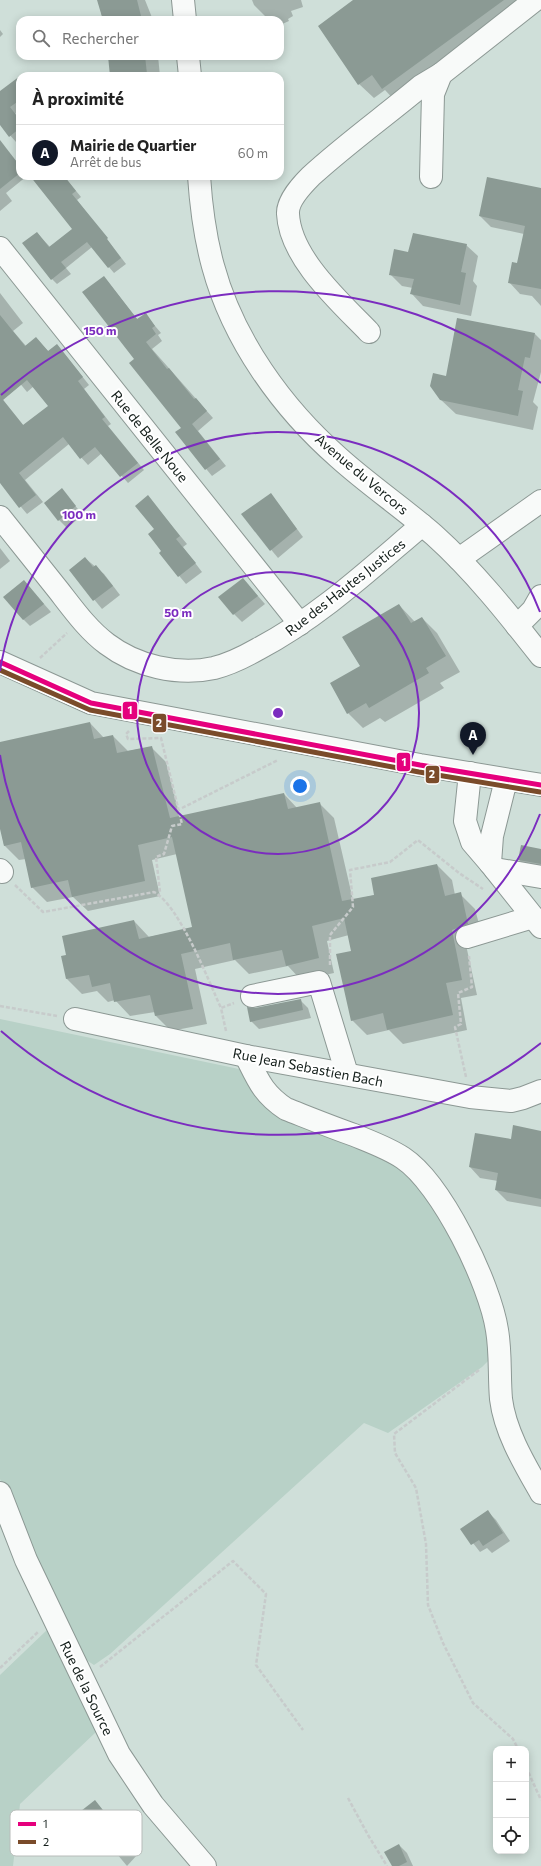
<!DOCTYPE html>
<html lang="fr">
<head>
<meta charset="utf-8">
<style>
  body { margin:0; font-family:Commissioner,sans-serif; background:#f6f6f6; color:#222 }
  .controls { position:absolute; right:12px; bottom:12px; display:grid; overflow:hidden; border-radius:8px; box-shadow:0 2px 10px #0003 }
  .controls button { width:36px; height:36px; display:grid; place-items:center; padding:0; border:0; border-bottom:1px solid #e0e0e0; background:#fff; color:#222; font:20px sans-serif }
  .you { position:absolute; left:300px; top:786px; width:14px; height:14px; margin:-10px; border:3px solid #fff; border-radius:50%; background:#1a73e8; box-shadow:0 0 0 6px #1a73e833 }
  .badge { display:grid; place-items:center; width:26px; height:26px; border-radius:50%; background:#111827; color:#fff; font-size:13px; font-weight:700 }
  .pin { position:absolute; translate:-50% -33px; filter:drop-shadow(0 1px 2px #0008) }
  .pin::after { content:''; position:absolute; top:21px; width:14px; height:12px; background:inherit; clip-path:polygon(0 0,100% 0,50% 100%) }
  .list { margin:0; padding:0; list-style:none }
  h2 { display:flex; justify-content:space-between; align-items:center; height:52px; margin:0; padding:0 16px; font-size:17px }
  h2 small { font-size:13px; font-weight:400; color:#767676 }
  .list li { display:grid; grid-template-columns:26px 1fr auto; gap:12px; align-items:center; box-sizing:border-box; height:56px; padding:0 16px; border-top:1px solid #e0e0e0 }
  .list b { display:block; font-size:15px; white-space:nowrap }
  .list p { margin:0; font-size:13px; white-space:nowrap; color:#767676 }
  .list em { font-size:13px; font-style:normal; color:#767676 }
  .icon { flex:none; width:22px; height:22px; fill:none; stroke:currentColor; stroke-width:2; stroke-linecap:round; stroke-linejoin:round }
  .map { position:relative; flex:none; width:541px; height:1866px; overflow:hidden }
  .search { position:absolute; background:#fff; box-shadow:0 2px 10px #0003; left:16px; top:16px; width:268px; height:44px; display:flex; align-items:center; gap:10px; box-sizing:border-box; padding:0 14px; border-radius:12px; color:#767676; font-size:15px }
  .panel { position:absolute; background:#fff; box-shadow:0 2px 10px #0003; left:16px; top:72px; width:268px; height:108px; border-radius:12px }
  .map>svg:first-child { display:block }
</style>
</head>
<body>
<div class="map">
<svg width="541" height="1866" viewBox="0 0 541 1866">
  <rect width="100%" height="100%" fill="#cfdfd9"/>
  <!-- green -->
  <g fill="#b8d1c7">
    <polygon points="0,1019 239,1069 279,1115 395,1163 412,1178 429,1199 452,1236 486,1311 491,1358 482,1367 388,1433 364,1423 110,1654 94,1665 85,1659 30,1558 0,1479"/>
    <polygon points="47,1630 96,1732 20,1804 13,1866 0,1866 0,1675"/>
  </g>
  <!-- shadow -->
  <g fill="#0003">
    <polygon points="98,0 145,0 153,20 103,20"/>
    <polygon points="252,0 301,0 303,7 291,11 293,16 288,19 289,21 280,25 280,20 269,20 254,5"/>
    <polygon points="355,0 519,0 397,103 385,90 374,98 359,84"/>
    <polygon points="0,30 3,34 0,37"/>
    <polygon points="109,56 158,56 160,76 111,76"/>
    <polygon points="20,79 20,110 15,114 20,120 20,139 16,142 0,124 0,93"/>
    <polygon points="6,149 20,166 20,176 27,176 6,193 12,201 0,211 0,154"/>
    <polygon points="31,176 64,176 81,197 77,200 126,264 114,273 92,247 66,268 71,274 57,284 52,279 37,233 50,247 73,229"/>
    <polygon points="541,189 541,306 532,296 520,294 509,282 518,264 524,234 491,227 480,216"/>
    <polygon points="466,245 478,256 473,281 477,286 471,316 423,306 412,294 413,288 402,286 390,274 409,253"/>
    <polygon points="104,277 138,320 145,314 161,333 158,335 162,341 152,349 213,418 198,431 226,466 212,476 176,432 182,428"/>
    <polygon points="0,293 23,323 13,331 26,346 36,338 49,352 63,352 89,385 84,389 111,424 108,426 144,470 128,483 102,453 88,465 69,444 25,480 43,502 27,514 0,482 0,396 24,426 50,406 34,386 27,392 0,359"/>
    <polygon points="535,334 541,340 541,372 533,402 538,407 533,430 456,414 440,399 447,377"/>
    <polygon points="62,490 83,515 67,528 59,520"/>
    <polygon points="271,494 303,537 278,558 242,514"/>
    <polygon points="148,497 187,544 183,547 202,572 186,584 160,553 163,551 155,530"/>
    <polygon points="0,548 10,561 0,569"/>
    <polygon points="85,558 104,574 120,595 102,609 70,570"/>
    <polygon points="243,579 265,604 242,622 234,614"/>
    <polygon points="24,581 51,612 30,626 23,619"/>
    <polygon points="399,605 415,622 422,618 437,633 460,672 440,683 444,688 385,722 380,718 363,728 348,713 361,667"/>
    <polygon points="90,723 104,738 113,736 128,751 151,747 166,762 180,817 284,794 297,808 319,803 334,818 353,900 375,895 437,865 452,880 455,895 460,894 475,909 483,939 466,945 477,995 461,998 467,1030 403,1044 389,1030 367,1035 352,1020 353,952 349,935 327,941 334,973 301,980 288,966 249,974 235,960 195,969 207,1024 171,1031 156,1016 155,1012 130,1016 115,1000 108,1002 97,991 82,994 67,979 67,956 134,921 149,937 193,928 177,854 152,860 160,896 88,911 73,897 47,902 32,887 26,859 19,860 4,845 0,824 0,743"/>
    <polygon points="541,850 541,876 533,874 519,860"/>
    <polygon points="300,1000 308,1008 311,1018 259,1029 251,1021 255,1009"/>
    <polygon points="541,1132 541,1207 507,1201 496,1190 498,1181 480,1178 470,1167 511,1140"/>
    <polygon points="488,1512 496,1520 510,1541 492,1553 487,1548 480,1552 462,1529"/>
    <polygon points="95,1801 138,1854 127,1866 82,1812"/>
    <polygon points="399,1845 407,1853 413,1866 393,1866"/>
  </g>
  <!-- building -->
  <g fill="#8b9a94" fill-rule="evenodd">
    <polygon points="97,0 137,0 142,20 103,20"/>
    <polygon points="353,0 504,0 382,89 372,75 358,85 318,26"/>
    <polygon points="108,56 145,56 147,74 110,76"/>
    <polygon points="20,76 20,100 10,107 20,120 20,128 9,137 0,125 0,91"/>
    <polygon points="0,140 20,166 20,173 0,189"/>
    <polygon points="30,176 64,176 76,191 72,194 108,238 107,239 121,258 108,268 87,242 61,262 66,268 51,280 22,243 37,232 49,247 72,229"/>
    <polygon points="487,177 541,188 541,289 508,283 512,262 517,263 525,226 479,216"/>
    <polygon points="413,233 467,244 461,272 466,273 460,305 410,294 414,279 389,275 394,249 408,252"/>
    <polygon points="104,276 137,319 146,313 155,326 152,328 156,334 146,342 167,369 169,368 194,399 196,398 207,411 192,424 220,459 205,470 175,432 181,428 129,363 134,359 82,292"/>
    <path d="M0,315L25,346L36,337L48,351L57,344L83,377L78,381L105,417L102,419L138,463L120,477L95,447L80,459L63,437L19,473L36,495L19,508L0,483ZM27,380L48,406L23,425L3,400Z"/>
    <polygon points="457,318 535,333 530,358 525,357 518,390 523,391 518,416 440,400 430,386 433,373 446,376"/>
    <polygon points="62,488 76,506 58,521 44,503"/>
    <polygon points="271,493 297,529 270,551 241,514"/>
    <polygon points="148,495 180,536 176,539 196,563 178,577 159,553 161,551 148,534 154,529 135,506"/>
    <polygon points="85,557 93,567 96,565 113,586 93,601 69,570"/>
    <polygon points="243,578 258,596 233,615 218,597"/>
    <polygon points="24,580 44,604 23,620 3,597"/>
    <polygon points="399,604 411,623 422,617 446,656 426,668 429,673 369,708 366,703 347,714 330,683 360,666 342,637"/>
    <polygon points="90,722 94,739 113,735 117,753 152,746 170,818 284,793 288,809 320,802 342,901 374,895 371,878 437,864 445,896 461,892 468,924 452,930 462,980 446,983 453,1015 387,1030 383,1013 351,1021 336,954 351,951 344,918 312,926 319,958 286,966 282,950 233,960 230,943 181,954 193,1009 155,1016 150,995 114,1002 110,983 92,987 89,975 66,979 61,956 66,955 62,936 134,920 139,939 192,927 172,837 138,845 145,881 72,897 68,880 31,888 21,842 4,846 0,829 0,742"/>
    <polygon points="521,845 541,849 541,864 518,860"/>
    <polygon points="301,999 303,1010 250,1022 247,1007 255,1008"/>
    <polygon points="513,1125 541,1131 541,1199 495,1190 498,1173 469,1167 475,1133 511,1139"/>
    <polygon points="488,1510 503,1533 483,1546 479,1540 471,1545 460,1529"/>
    <polygon points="95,1800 121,1833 107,1844 81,1811"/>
    <polygon points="399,1844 407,1862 399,1866 392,1866 384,1852"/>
  </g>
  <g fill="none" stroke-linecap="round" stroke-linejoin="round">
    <!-- minor casing -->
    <g stroke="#8c9894" stroke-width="24">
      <g id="minor">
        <polyline points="183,0 185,20"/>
        <polyline points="188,56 190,76"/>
        <path d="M199,176C201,206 205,237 213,266C233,340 282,408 339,458C369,485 403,508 434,535C474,571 508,614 541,656"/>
        <polyline points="431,177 433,94 441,74 535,0"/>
        <polyline points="0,248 300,624"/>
        <path d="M369,332C340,302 290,258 288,214C287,201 302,185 311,176C346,144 385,116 421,86L441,74"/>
        <path d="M0,517C20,542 39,566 59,591C73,609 88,630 107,644C136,666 178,676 214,668C230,664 244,657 258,649C319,617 370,569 422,525"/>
        <polyline points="459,559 541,501"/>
        <polyline points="517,626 533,610 541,596"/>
        <polyline points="0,662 91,703 420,765 541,785"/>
        <polyline points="470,773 465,821 472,842 490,863 492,836 506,780"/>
        <polyline points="490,863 541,927"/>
        <polyline points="495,869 541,877"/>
        <polyline points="0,870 2,872"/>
        <polyline points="467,937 533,917"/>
        <polyline points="252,996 319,982 347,1074"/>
        <polyline points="75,1019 246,1056 470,1097 511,1101 523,1098 541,1091"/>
        <path d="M246,1056C258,1080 263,1094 286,1109C309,1118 331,1127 354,1135C371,1142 388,1148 403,1158C442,1184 490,1284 497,1330C501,1353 499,1376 501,1399C505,1432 525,1465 541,1493"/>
        <polyline points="0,1493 26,1560 119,1754 153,1805 205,1866"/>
      </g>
    </g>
    <!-- path -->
    <g stroke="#c7cbcb" stroke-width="2.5" stroke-dasharray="4 2" stroke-linecap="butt">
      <polyline points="40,658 67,633"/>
      <polyline points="129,731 126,734 128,739 161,738 182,824 172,826 164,854 156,857 160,892"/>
      <polyline points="182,808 278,760"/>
      <path d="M15,885L43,912L154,892C180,906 208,980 221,1008"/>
      <polyline points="330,965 330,935 353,907 350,870 390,862 418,840 459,873 483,889"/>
      <polyline points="0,1006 57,1016"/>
      <polyline points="226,1031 221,1008 234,1003"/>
      <polyline points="466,1077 455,1027 461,1024 458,993 472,987 469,956"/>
      <polyline points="479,1370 394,1434 395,1453 416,1488 426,1544 428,1605 443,1643 473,1703 513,1739 518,1749"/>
      <polyline points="100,1667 233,1561 266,1594 256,1665 303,1730"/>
      <polyline points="0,1668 38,1632"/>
      <polyline points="526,1767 541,1800"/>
      <polyline points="348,1798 368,1835 387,1866"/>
    </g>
    <!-- minor -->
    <use href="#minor" stroke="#f8faf9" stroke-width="22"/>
    <!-- bus-1 casing -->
    <g stroke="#fff" stroke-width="8">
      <polyline id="bus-1" points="0,662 91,703 420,765 541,785"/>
    </g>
    <!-- bus-2 casing -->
    <g stroke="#fff" stroke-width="8">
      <polyline id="bus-2" points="0,670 90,710 419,772 540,792"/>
    </g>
    <!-- bus-1 -->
    <use href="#bus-1" stroke="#e5007d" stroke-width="5"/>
    <!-- bus-2 -->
    <use href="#bus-2" stroke="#7a4b2a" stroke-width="5"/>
  </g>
  <!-- distance rings -->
  <g fill="none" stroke="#7b2cbf" stroke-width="2">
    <circle cx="278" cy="713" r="141"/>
    <path d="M540 814A281 281 0 0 1 0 755M0 671A281 281 0 0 1 540 612"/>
    <path d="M541 1043A422 422 0 0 1 1 1031M1 395A422 422 0 0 1 541 383"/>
  </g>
  <g text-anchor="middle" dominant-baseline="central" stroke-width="4" stroke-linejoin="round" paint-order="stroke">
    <!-- street labels -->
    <g font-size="14" fill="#131e1a" stroke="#fff">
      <text transform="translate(150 436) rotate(51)">Rue de Belle Noue</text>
      <text transform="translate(362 474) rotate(40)">Avenue du Vercors</text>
      <text transform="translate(345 587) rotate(-38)">Rue des Hautes Justices</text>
      <text transform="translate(308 1067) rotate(11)">Rue Jean Sebastien Bach</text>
      <text transform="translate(87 1688) rotate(64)">Rue de la Source</text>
    </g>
  </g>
  <!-- legend -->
  <rect x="10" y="1810" width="132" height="46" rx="6" fill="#fff" stroke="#b8bcba" stroke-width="1"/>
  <rect x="18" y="1822" width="18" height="4" fill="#e5007d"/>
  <rect x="18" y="1840" width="18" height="4" fill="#7a4b2a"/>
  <g font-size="11" fill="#131e1a">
    <text x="43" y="1828">1</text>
    <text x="43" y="1846">2</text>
  </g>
  <circle cx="278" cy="713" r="6" fill="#7b2cbf" stroke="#fff" stroke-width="2"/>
  <g font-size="12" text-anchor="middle" font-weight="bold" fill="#7b2cbf" stroke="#fff" stroke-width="4" stroke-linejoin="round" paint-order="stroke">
    <text x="100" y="335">150 m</text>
    <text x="79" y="519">100 m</text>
    <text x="178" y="617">50 m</text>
  </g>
  <g stroke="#fff" stroke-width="1.5">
    <rect x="122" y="701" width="16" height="19" rx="4" fill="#e5007d"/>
    <rect x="152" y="713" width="15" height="20" rx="4" fill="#7a4b2a"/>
    <rect x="396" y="752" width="15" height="20" rx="4" fill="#e5007d"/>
    <rect x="425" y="765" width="15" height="19" rx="4" fill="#7a4b2a"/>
  </g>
  <g font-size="11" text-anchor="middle" font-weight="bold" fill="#fff">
    <text x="130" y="714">1</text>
    <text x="159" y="727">2</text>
    <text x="404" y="766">1</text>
    <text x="432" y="778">2</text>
  </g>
</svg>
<div class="controls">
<button>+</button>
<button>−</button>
<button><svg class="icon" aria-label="locate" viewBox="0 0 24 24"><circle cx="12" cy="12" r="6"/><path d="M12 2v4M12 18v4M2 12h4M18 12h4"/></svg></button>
</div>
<div class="you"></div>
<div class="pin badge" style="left:473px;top:755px">A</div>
<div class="search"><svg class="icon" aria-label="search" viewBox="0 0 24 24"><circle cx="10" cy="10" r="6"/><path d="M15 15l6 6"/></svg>Rechercher</div>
<section class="panel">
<h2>À proximité<small></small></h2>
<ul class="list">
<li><span class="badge">A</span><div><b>Mairie de Quartier</b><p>Arrêt de bus</p></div><em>60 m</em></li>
</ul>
</section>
</div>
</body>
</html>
